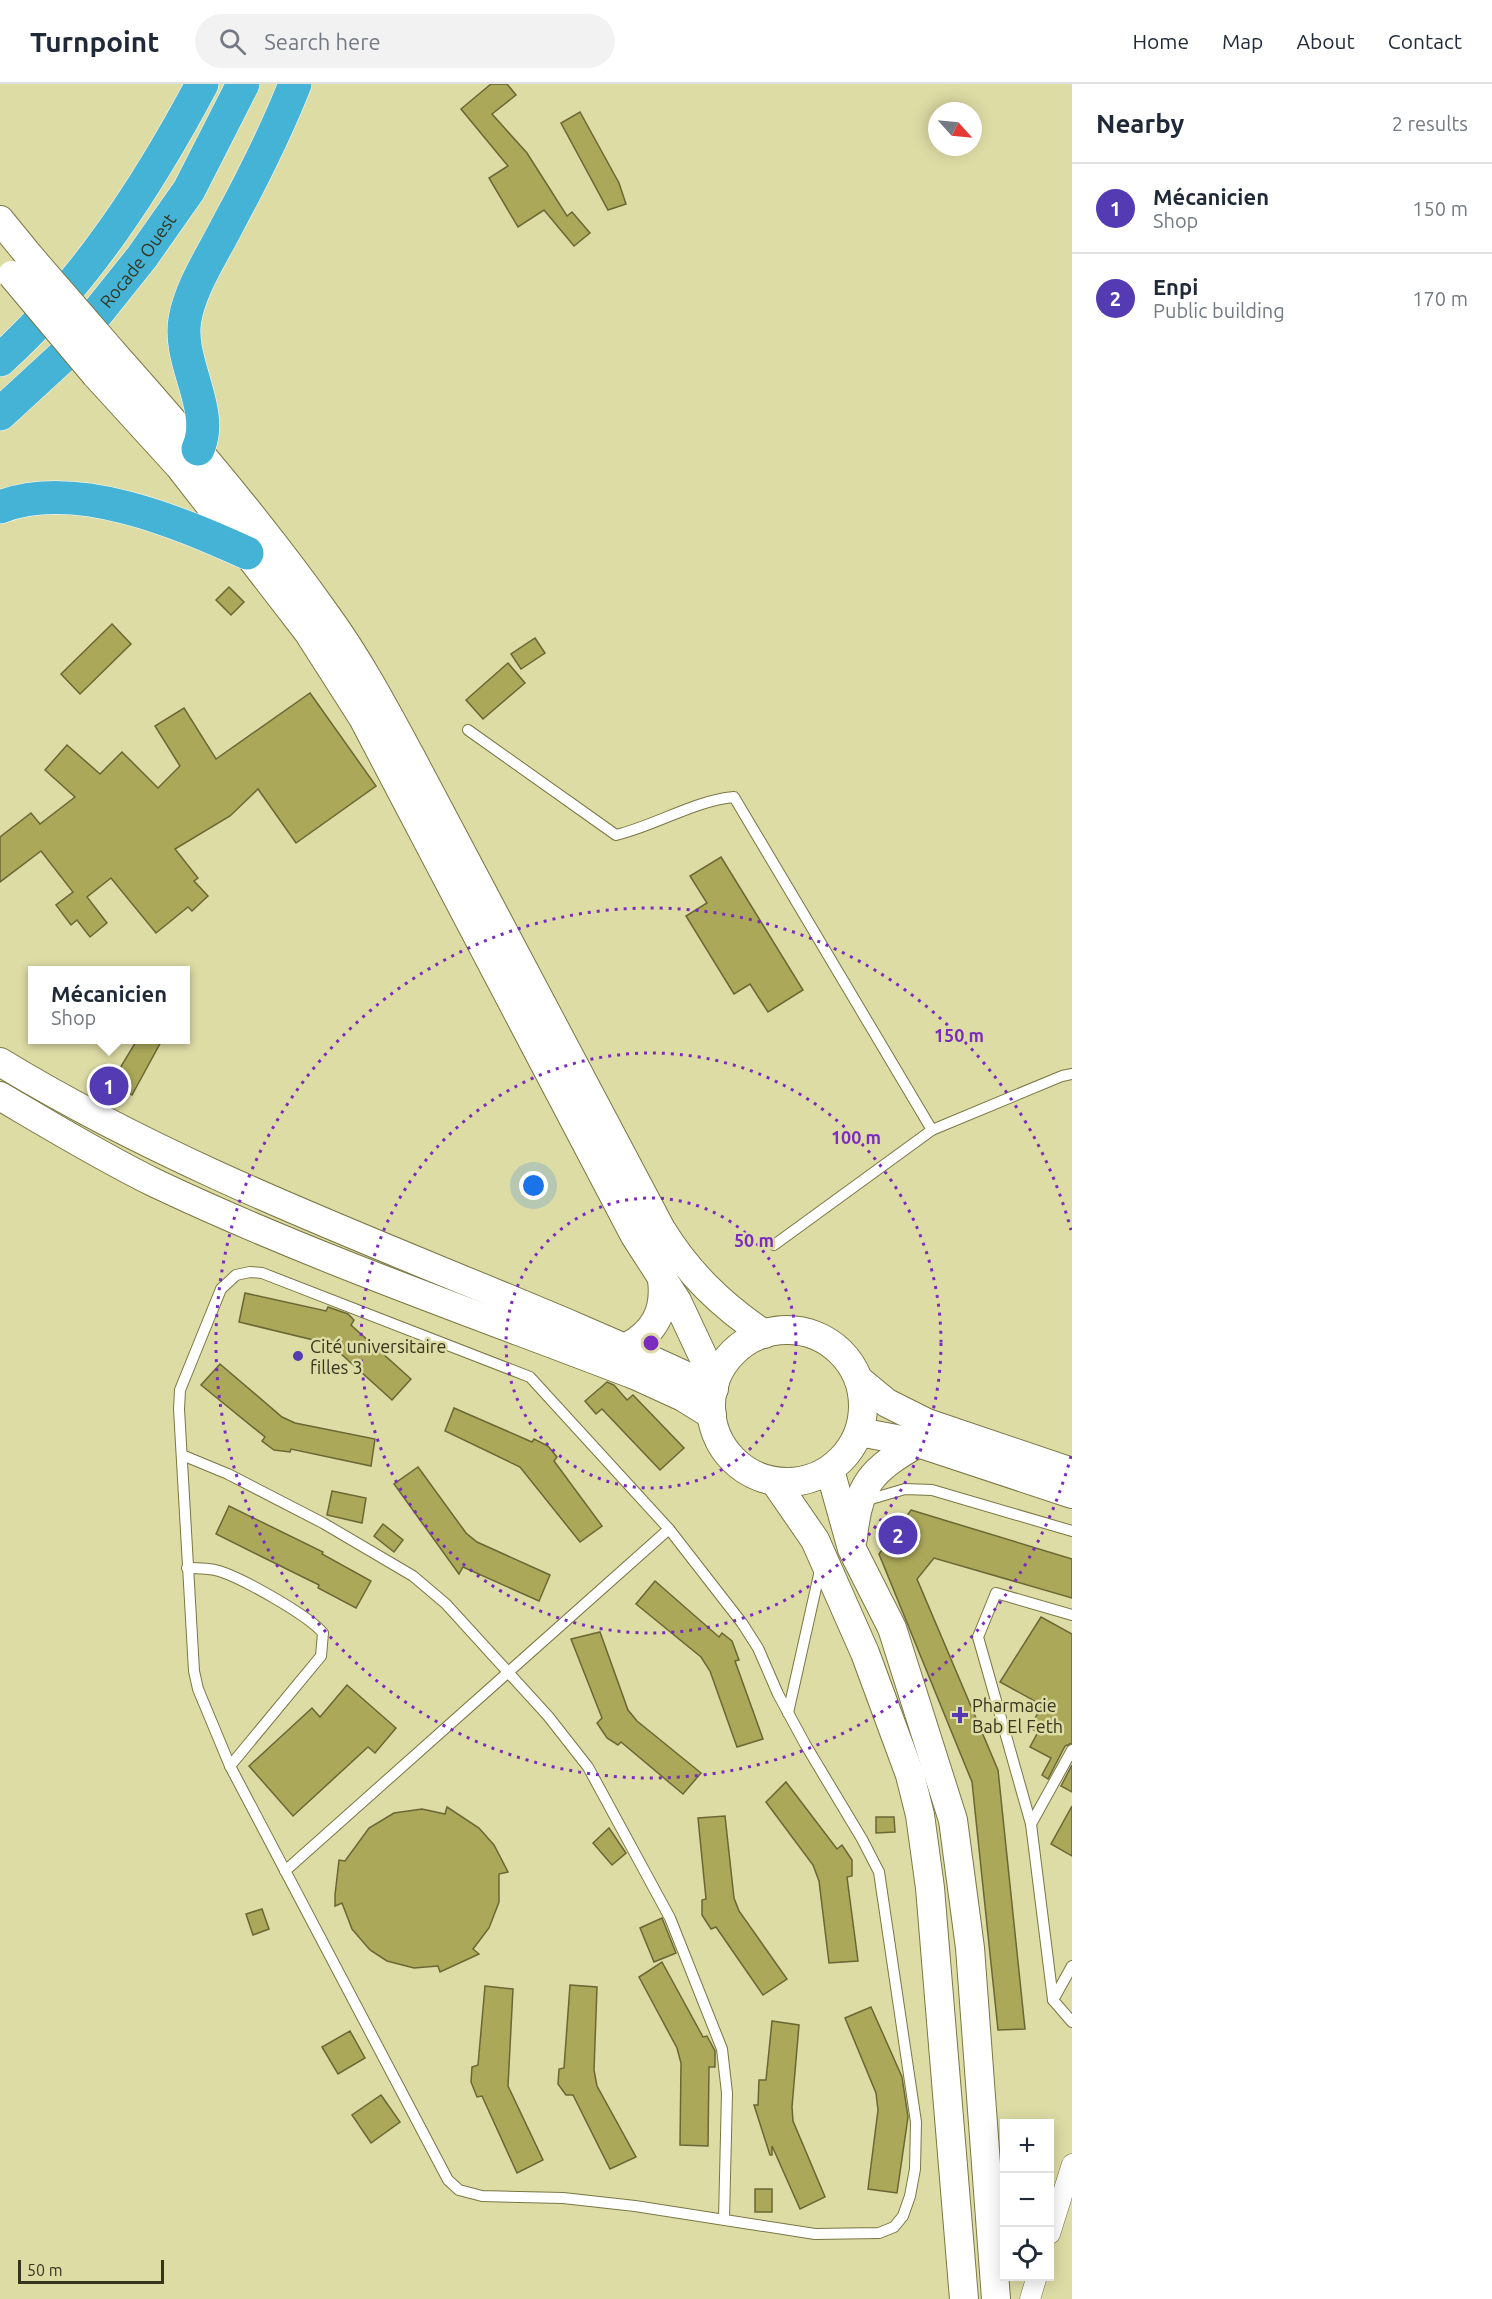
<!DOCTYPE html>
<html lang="en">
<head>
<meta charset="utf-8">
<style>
  body { margin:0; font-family:Ubuntu,sans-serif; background:#f2f2f3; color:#1f2937 }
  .controls { position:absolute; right:18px; bottom:18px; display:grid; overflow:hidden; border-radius:0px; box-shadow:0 3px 15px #0003 }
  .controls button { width:54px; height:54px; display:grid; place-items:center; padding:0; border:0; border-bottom:2px solid #e0e1e3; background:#fff; color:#1f2937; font:30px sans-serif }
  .compass { position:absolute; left:928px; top:18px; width:54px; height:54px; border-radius:50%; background:#fff; box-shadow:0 3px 15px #0003; rotate:117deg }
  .scale { position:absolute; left:18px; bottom:15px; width:146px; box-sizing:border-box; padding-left:6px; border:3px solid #35351e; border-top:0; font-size:16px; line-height:21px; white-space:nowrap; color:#35351e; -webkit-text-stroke:4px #dedca5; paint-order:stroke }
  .you { position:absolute; left:534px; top:1102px; width:21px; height:21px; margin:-15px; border:4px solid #fff; border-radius:50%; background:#1a73e8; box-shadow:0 0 0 9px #1a73e833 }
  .badge { display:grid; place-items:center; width:39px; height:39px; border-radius:50%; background:#543bb3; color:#fff; font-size:20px; font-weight:700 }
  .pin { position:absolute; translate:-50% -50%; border:3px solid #fff; box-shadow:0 2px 6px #0006 }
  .popup { position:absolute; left:28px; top:882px; width:162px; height:78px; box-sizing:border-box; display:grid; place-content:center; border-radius:0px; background:#fff; filter:drop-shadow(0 2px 4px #0005); font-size:20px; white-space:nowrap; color:#747a83 }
  .popup b { font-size:22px; color:#1f2937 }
  .popup::after { content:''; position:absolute; left:50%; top:100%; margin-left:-12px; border:12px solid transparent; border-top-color:#fff }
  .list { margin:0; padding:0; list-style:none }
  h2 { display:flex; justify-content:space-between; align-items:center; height:78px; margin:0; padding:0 24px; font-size:26px }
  h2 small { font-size:20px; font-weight:400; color:#747a83 }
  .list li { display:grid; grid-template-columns:39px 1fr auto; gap:18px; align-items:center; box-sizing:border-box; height:90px; padding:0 24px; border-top:2px solid #e0e1e3 }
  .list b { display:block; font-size:22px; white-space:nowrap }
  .list p { margin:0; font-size:20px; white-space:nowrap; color:#747a83 }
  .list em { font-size:20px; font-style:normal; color:#747a83 }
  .icon { flex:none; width:33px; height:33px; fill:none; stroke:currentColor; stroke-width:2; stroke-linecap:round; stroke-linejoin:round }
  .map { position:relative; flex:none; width:1072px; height:2215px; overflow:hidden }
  header { display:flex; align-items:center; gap:36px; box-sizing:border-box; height:84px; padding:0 30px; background:#fff; border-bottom:2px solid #e0e1e3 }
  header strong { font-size:28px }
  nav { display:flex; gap:33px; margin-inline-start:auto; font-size:21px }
  .search { width:420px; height:54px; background:#f2f2f3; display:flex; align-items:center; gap:15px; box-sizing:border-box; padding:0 21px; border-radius:33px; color:#747a83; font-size:22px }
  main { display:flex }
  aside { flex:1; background:#fff }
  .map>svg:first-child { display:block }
</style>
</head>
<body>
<header>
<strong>Turnpoint</strong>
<div class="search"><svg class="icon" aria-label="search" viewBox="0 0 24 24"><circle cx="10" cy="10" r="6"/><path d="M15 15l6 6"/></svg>Search here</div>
<nav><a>Home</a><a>Map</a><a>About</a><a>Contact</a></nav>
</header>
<main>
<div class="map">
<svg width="1072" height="2215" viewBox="0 0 1072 2215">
  <rect width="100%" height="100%" fill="#dedca5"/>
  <!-- building -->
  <g fill="#aba859" stroke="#6a6734" stroke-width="1.5">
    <polygon points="491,0 507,0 516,11 492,30 527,69 567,132 572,128 590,149 574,162 544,126 518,143 489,94 508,82 461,25"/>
    <polygon points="580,28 619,99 626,120 608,126 561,39"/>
    <polygon points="229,503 244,518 231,531 216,516"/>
    <polygon points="112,540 131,560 80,610 61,590"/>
    <polygon points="535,554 545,569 521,585 511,570"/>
    <polygon points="508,579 525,599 483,635 466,616"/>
    <polygon points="310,609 376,702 296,759 258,705 230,732 175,765 198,794 194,797 208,812 192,827 188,823 156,849 111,794 87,813 107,839 90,853 77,836 71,841 56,821 73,808 41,767 0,798 0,753 31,729 40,740 75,713 45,686 67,661 100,690 122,668 158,704 180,682 155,642 184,624 216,675"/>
    <polygon points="721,773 803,906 768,928 750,900 734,910 686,832 707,819 690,792"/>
    <polygon points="137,956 162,956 132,1011 111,999"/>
    <polygon points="245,1209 326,1227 328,1223 348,1230 354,1236 351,1241 411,1295 392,1316 330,1260 239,1238"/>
    <polygon points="220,1280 282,1333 295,1339 375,1355 371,1382 291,1365 290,1368 274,1366 262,1357 265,1353 201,1301"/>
    <polygon points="607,1298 614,1301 627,1316 633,1311 684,1364 660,1386 602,1325 596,1330 585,1317"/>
    <polygon points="454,1324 532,1358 534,1355 548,1362 557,1373 554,1377 602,1442 580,1458 520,1383 445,1347"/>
    <polygon points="418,1383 466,1449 477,1458 550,1491 539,1517 463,1483 459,1490 394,1400"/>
    <polygon points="332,1407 366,1414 362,1439 327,1431"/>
    <polygon points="229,1422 323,1468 322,1470 371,1497 356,1524 318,1504 319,1501 216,1450"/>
    <polygon points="911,1426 1072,1475 1072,1514 934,1474 917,1495 998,1686 1025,1945 998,1946 972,1698 879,1470"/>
    <polygon points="383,1440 403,1456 394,1468 374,1452"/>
    <polygon points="655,1497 719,1553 722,1549 732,1557 739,1576 735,1577 763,1655 737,1663 710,1587 701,1573 636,1520"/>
    <polygon points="1041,1533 1072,1550 1072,1659 1065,1662 1048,1695 1042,1691 1051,1674 1030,1663 1038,1648 1030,1644 1042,1621 1000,1598"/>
    <polygon points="600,1548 628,1626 637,1637 701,1689 683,1710 621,1658 618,1661 607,1654 597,1639 602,1634 571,1555"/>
    <polygon points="347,1601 396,1644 375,1669 368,1663 293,1732 249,1682 312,1624 320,1633"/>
    <polygon points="1072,1681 1072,1708 1061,1702"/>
    <polygon points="786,1698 837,1765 842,1761 852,1776 852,1792 847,1793 858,1877 829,1879 819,1797 813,1781 766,1718"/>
    <polygon points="1072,1722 1072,1772 1051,1760"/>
    <polygon points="447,1723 479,1744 494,1761 508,1788 499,1790 499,1818 489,1844 473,1865 479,1870 440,1888 438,1882 414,1884 387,1877 370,1866 352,1845 342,1819 335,1822 335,1811 339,1776 345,1777 369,1744 394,1729 422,1725 445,1730"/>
    <polygon points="725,1732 734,1814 739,1827 787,1895 763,1911 716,1843 711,1845 702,1831 702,1816 706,1815 698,1734"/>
    <polygon points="876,1733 894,1733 895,1748 876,1749"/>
    <polygon points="609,1744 626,1769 612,1781 593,1759"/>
    <polygon points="262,1825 269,1845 253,1851 246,1830"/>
    <polygon points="662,1834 676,1869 654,1878 640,1844"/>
    <polygon points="662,1878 703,1953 707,1952 715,1967 715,1983 709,1983 708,2062 680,2061 681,1979 677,1964 639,1893"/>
    <polygon points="570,1901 597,1903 594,1986 597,2002 636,2073 610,2085 573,2011 566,2011 558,2000 559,1985 564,1984"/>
    <polygon points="485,1902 513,1905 508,2002 543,2076 517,2089 482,2012 477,2013 471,1998 472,1983 478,1981"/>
    <polygon points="871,1923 902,1993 908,2033 897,2109 868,2105 878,2026 876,2009 845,1934"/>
    <polygon points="772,1937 799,1941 792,2023 793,2037 825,2113 800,2125 772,2062 772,2071 770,2071 754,2021 758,2021 759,1996 766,1996"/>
    <polygon points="350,1947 365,1974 338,1990 322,1963"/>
    <polygon points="381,2011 400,2038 371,2059 352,2031"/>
    <rect x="755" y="2105" width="17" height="23"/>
  </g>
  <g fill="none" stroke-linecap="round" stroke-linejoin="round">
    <!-- service casing -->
    <g stroke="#797743" stroke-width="12">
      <g id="service">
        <path d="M468,646L616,751C657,741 693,717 734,713L932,1046"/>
        <polyline points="774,1161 932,1046 1062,992 1072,990"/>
        <polygon points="250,1188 262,1189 530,1293 669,1445 742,1539 758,1564 778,1610 805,1660 862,1755 879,1788 916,2038 915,2085 910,2112 903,2132 894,2143 879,2149 815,2150 635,2122 563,2114 482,2112 459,2106 448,2096 230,1682 198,1605 194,1587 179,1325 180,1306 221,1205 236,1191"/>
        <polyline points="182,1371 228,1390 323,1439 413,1492 446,1520 548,1632 588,1683 670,1834 722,1965 727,2009 724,2135"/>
        <polyline points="864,1417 905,1405 932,1406 1072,1447"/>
        <path d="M187,1484C198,1484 209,1484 219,1487C242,1494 308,1531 323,1549L321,1572L230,1682"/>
        <polyline points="1072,1531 996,1509 978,1553 1031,1740 1053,1916 1072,1938"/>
        <polyline points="788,1629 820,1486"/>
        <polyline points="1031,1740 1072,1666"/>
        <polyline points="285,1787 669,1445"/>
        <polyline points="1053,1916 1072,1882"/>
      </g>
    </g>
    <!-- minor casing -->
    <g stroke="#797743" stroke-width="21">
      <g id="minor">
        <polyline points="1050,2150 1072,2080"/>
        <polyline points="1030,2215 1037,2192"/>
      </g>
    </g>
    <!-- secondary casing -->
    <g stroke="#797743" stroke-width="30">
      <g id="secondary">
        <polyline points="0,136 31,174"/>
        <path d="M114,270C189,354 262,440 327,532C359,576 385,625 411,673L661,1145C688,1189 721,1221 764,1250"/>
        <polyline points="96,291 179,382 247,469 308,548 363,634 635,1152 677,1217 715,1298"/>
        <path d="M0,978C225,1115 478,1192 714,1305"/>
        <path d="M0,1012C51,1042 102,1073 155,1099C311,1173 476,1230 637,1292L683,1313L712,1331"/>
        <circle cx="787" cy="1322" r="76"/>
        <path d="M627,1263C654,1249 666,1227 662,1196"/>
        <polyline points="859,1296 887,1319 927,1339 1072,1388"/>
        <polyline points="859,1348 918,1359 1072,1410"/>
        <polyline points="830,1386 852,1465 892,1544 953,1736 970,1864 996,2215"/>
        <polyline points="775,1398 815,1456 865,1569 910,1691 920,1731 930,1804 964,2215"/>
        <path d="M853,1454C858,1399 872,1386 918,1359"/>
      </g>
    </g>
    <!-- trunk casing -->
    <g stroke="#fff" stroke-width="34">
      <g id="trunk">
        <path d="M0,276C85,199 149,100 202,0"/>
        <path id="s1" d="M0,330L62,273L142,173L189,106L243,0"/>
        <path d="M198,365C216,326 177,278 185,235C191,202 213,170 228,140C253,94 276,48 295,0"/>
        <path d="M0,423C76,394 178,438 247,469"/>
      </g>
    </g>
    <!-- service -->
    <use href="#service" stroke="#fff" stroke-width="10"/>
    <!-- minor -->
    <use href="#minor" stroke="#fff" stroke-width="20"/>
    <!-- secondary -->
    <use href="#secondary" stroke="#fff" stroke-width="28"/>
    <!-- trunk -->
    <use href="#trunk" stroke="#44b3d6" stroke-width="33"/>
    <!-- secondary-bridge casing -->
    <g stroke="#797743" stroke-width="30" stroke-linecap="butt">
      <g id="secondary-bridge">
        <polyline points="31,174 114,270"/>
        <polyline points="12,191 96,291"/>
      </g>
    </g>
    <!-- secondary-bridge -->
    <use href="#secondary-bridge" stroke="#fff" stroke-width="28"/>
  </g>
  <!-- distance rings -->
  <g fill="none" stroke="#7b2cbf" stroke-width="3" stroke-dasharray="3 6">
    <circle cx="651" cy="1259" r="145"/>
    <circle cx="651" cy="1259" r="290"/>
    <path d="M1071 1372A435 435 0 1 1 1071 1146"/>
  </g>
  <!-- markers -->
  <g fill="#543bb3" stroke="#dedca5" stroke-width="2">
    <circle cx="298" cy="1272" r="6"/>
    <path d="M957 1622h6v6h6v6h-6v6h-6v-6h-6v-6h6z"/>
  </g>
  <g text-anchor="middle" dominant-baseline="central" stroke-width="5" stroke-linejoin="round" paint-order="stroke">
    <!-- street labels -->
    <g font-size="18" fill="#35351e" stroke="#dedca5">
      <text stroke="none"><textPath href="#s1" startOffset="207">Rocade Ouest</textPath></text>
    </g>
    <!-- poi labels -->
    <g font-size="18" fill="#35351e" stroke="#dedca5" text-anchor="start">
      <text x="310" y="1262">Cité universitaire<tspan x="310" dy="21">filles 3</tspan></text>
      <text x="972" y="1621">Pharmacie<tspan x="972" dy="21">Bab El Feth</tspan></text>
    </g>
  </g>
  <circle cx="651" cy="1259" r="9" fill="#7b2cbf" stroke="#dedca5" stroke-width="3"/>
  <g font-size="18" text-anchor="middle" font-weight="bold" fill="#7b2cbf" stroke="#dedca5" stroke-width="5" stroke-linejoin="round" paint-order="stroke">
    <text x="959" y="958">150 m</text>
    <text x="856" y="1060">100 m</text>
    <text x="754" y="1163">50 m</text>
  </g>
</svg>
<div class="controls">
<button>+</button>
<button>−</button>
<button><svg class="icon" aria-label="locate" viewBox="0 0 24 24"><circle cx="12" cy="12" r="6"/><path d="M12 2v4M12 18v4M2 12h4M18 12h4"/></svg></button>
</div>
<svg class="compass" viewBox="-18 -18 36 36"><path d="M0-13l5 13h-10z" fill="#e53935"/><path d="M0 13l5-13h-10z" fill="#747a83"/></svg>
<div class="scale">50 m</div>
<div class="you"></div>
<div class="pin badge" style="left:109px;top:1002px">1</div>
<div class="popup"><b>Mécanicien</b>Shop</div>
<div class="pin badge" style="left:898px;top:1451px">2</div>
</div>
<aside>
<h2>Nearby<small>2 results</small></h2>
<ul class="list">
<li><span class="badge">1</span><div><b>Mécanicien</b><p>Shop</p></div><em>150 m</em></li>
<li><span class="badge">2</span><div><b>Enpi</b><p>Public building</p></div><em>170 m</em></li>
</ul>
</aside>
</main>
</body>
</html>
